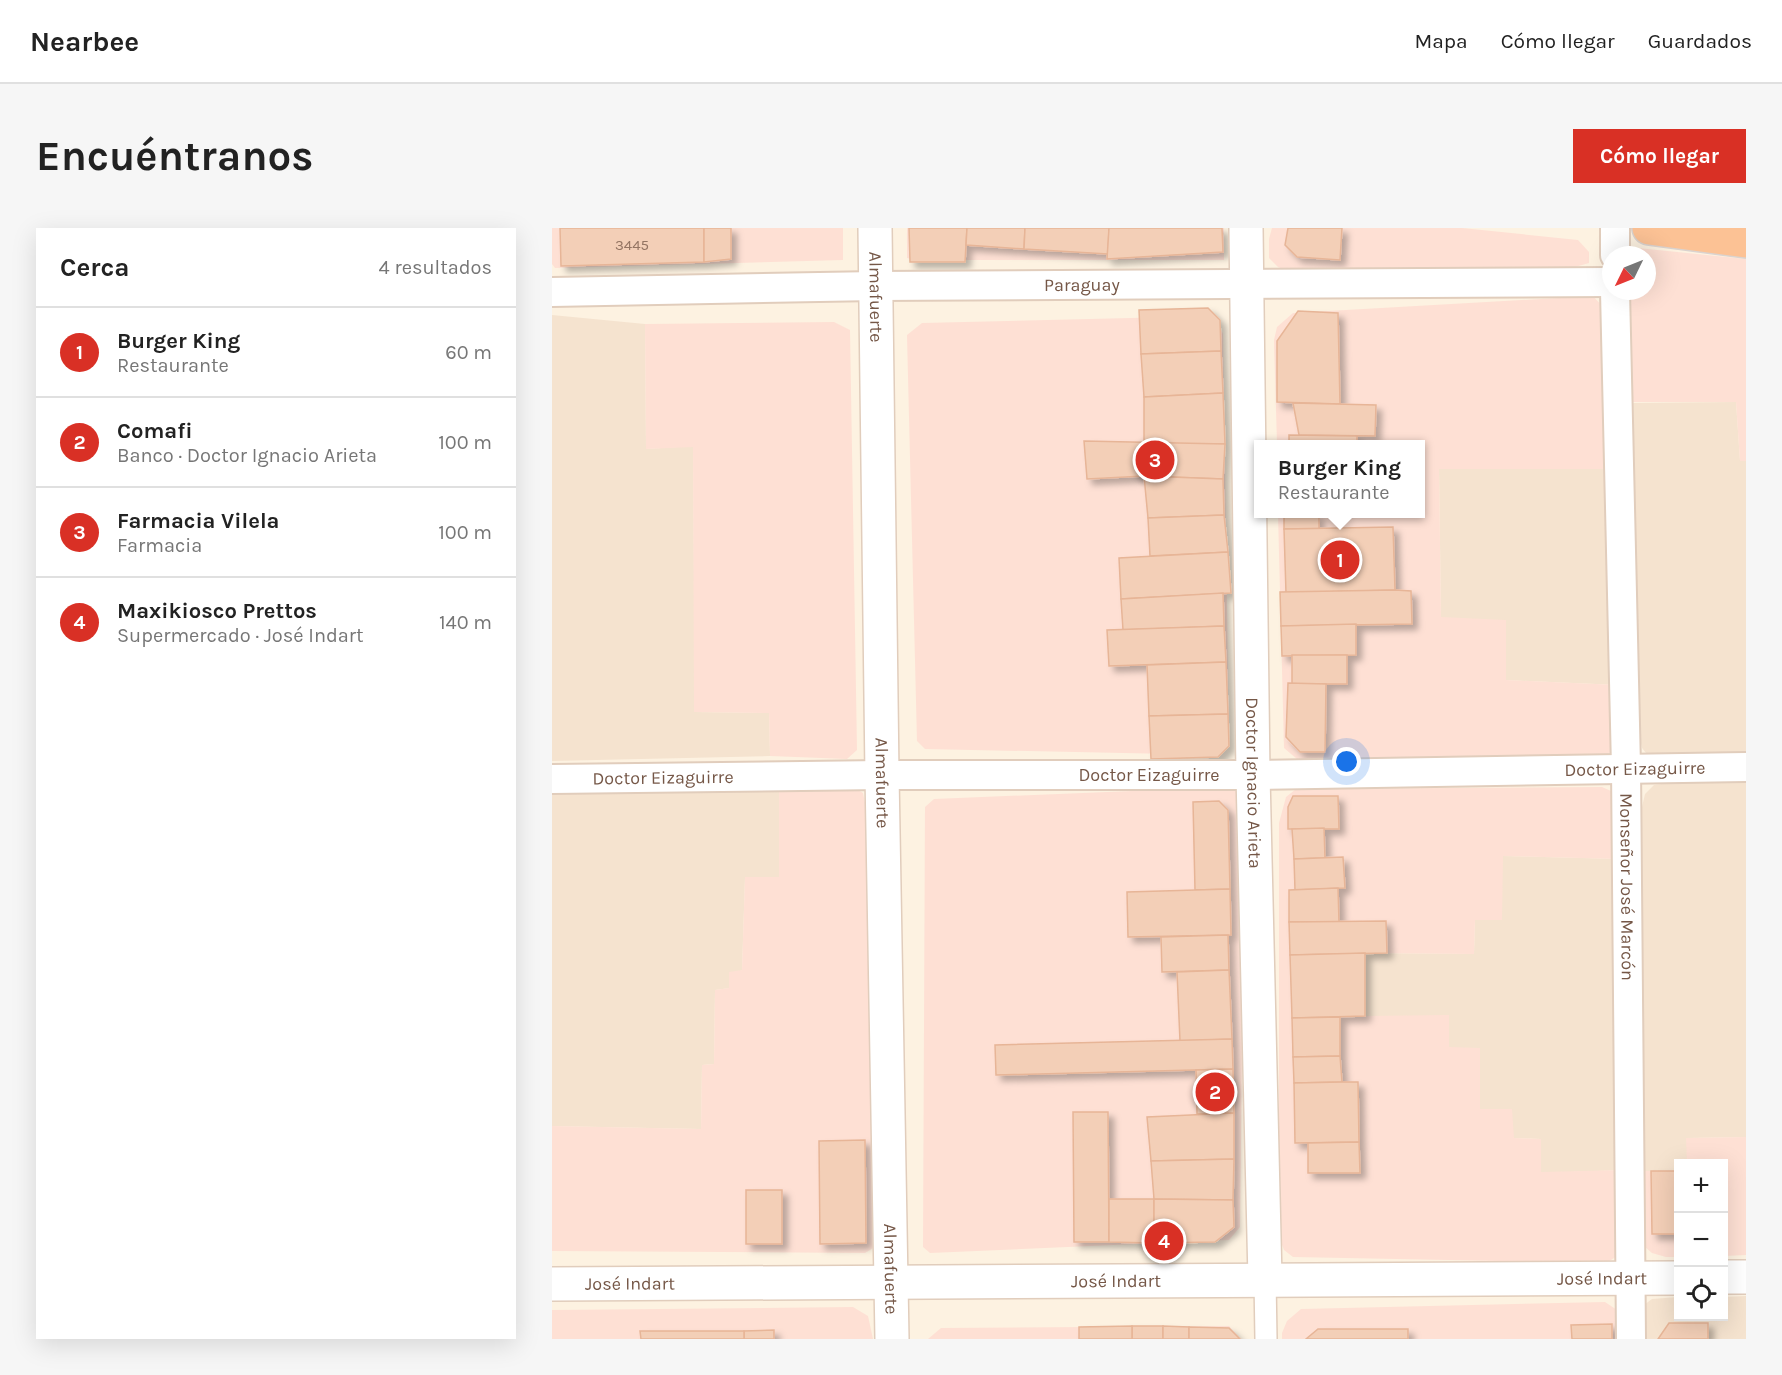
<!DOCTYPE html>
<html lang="es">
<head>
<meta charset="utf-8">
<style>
  body { margin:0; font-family:Karla,sans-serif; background:#f6f6f6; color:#222 }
  .controls { position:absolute; right:18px; bottom:18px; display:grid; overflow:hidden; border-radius:0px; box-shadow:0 6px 24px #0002 }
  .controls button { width:54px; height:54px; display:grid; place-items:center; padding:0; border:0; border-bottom:2px solid #e0e0e0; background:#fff; color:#222; font:30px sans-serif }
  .compass { position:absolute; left:1050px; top:18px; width:54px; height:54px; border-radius:50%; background:#fff; box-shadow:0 6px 24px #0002; rotate:227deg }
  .you { position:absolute; left:795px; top:534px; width:21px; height:21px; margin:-15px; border:4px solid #fff; border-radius:50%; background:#1a73e8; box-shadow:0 0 0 9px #1a73e833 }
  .badge { display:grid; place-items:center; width:39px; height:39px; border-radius:50%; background:#d93025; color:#fff; font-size:20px; font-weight:700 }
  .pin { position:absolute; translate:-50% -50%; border:3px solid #fff; box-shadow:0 2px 6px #0006 }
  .popup { position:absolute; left:702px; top:212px; width:171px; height:78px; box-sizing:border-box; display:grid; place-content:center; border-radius:0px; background:#fff; filter:drop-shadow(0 2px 4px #0005); font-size:20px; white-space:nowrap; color:#767676 }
  .popup b { font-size:22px; color:#222 }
  .popup::after { content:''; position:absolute; left:50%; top:100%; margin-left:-12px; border:12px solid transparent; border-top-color:#fff }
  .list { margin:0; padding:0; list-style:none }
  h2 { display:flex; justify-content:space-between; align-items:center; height:78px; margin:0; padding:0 24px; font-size:26px }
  h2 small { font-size:20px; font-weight:400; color:#767676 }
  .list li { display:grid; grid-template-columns:39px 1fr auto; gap:18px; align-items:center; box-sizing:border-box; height:90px; padding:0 24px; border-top:2px solid #e0e0e0 }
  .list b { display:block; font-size:22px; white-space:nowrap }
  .list p { margin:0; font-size:20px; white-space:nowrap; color:#767676 }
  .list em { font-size:20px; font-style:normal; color:#767676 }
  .icon { flex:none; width:33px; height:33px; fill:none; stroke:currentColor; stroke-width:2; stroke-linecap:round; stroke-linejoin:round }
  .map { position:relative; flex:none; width:1194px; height:1111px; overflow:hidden; border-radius:0px }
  header { display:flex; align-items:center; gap:36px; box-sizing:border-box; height:84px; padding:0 30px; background:#fff; border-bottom:2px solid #e0e0e0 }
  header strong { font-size:28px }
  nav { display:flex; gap:33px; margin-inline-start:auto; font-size:21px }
  .intro { display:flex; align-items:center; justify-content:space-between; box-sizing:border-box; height:144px; padding:0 36px }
  h1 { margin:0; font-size:42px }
  .button { padding:15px 27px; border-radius:0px; background:#d93025; color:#fff; font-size:21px; font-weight:700 }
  main { display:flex; gap:36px; padding:0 36px }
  aside { flex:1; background:#fff; border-radius:0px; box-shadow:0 6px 24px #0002 }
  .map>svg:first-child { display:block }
</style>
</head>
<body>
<header>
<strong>Nearbee</strong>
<nav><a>Mapa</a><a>Cómo llegar</a><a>Guardados</a></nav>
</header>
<div class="intro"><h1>Encuéntranos</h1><a class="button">Cómo llegar</a></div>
<main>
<aside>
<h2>Cerca<small>4 resultados</small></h2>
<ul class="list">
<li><span class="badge">1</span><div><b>Burger King</b><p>Restaurante</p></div><em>60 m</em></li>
<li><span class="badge">2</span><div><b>Comafi</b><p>Banco · Doctor Ignacio Arieta</p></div><em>100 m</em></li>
<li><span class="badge">3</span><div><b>Farmacia Vilela</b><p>Farmacia</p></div><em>100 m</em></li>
<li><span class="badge">4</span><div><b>Maxikiosco Prettos</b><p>Supermercado · José Indart</p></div><em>140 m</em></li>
</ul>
</aside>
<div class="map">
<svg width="1194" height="1111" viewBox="0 0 1194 1111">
  <defs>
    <filter id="shadow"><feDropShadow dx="5.5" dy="5.5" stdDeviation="3" flood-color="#0004"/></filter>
  </defs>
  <rect width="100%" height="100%" fill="#fdf2e1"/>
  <!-- residential -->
  <g fill="#f5e3cf">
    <polygon points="0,87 93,96 94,221 141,218 143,484 217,485 218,528 0,533"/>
    <polygon points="1184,174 1188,233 1194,233 1194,528 1104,529 1095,526 1090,520 1088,510 1081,175"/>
    <polygon points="887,240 1061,241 1066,457 954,452 889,389"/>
    <polygon points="227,553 227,649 193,650 190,742 178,760 163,762 162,836 150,837 149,901 0,898 0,558"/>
    <polygon points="1194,553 1194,909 1135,910 1135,935 1126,936 1126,943 1085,943 1090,579 1093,566 1102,557 1125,554"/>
    <polygon points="950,628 1068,631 1072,942 989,945 989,911 962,910 928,881 928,821 897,820 813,788 813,725 922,726 923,692 950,692"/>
    <polygon points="1194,1068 1194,1111 1089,1111 1092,1077 1100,1071 1126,1069 1126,1088 1172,1088 1172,1069"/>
  </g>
  <!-- commercial -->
  <g fill="#fee0d4">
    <polygon points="0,0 291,0 291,32 3,40 0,36"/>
    <polygon points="355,0 672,0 672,32 364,32 355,30"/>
    <polygon points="720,0 910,0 1026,12 1037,24 1037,35 1023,39 738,44 726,39 717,30 717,11"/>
    <polygon points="1086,20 1194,31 1194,233 1188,233 1184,174 1081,174 1075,63 1095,63 1095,27 1077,27"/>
    <polygon points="1041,68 1051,79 1061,241 887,241 889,389 954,392 954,452 1066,457 1060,524 1041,532 745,531 732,520 726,286 869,286 869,216 725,216 722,112 725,99 741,85"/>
    <polygon points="662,88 671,106 677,518 666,527 373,521 365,513 355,107 370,95"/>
    <polygon points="282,94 298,102 305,522 295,531 218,528 217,485 142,484 141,219 94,221 93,96"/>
    <polygon points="227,553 293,554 311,565 315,584 325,1011 321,1020 313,1025 0,1023 0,898 149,901 150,837 162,836 163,762 177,760 177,744 190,742 193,649 227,649"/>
    <polygon points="677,559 687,562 693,576 688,999 677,1012 378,1025 371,1019 373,579 382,571"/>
    <polygon points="1050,559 1059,563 1067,575 1068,631 951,628 950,692 923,692 922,726 813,725 813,788 897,787 897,819 928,820 928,881 960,881 962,910 989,911 989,944 1072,942 1067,1027 1054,1035 741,1029 732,1022 727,1009 727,595 734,569 744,561"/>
    <polygon points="1194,909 1194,1027 1172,1028 1172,936 1135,935 1134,910"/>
    <polygon points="1085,943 1126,943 1126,1029 1114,1029 1100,1025 1092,1018"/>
    <polygon points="1053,1074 1065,1082 1072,1111 730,1111 730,1105 735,1093 749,1081"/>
    <polygon points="301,1079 316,1088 321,1111 0,1111 0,1082"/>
    <polygon points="677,1098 689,1111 376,1111 389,1100"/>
  </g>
  <!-- building -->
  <g fill="#f3cfb7" stroke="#e7b597" stroke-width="1.5" filter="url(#shadow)">
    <polygon points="8,0 152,0 152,34 9,38"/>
    <polygon points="152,0 179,0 179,31 152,34"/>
    <polygon points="357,0 415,0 413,34 358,34"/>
    <polygon points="415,0 473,0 472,21 414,17"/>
    <polygon points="473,0 557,0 556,26 472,21"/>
    <polygon points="557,0 670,0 671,24 555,31"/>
    <polygon points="736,0 790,0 788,32 745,29 733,17"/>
    <polygon points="656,80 668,92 669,123 589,126 587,82"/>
    <polygon points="746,83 786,85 788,176 725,174 725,113"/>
    <polygon points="669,123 671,165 592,169 589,126"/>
    <polygon points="671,165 673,216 592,216 592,169"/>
    <polygon points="741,175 824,177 823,208 747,207"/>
    <polygon points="737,207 805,208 805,216 737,216"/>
    <polygon points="532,213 673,216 671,251 592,248 535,251"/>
    <polygon points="592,248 671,251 672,287 596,290"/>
    <rect x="732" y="286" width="35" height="15"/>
    <polygon points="672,287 676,324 598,328 596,290"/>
    <polygon points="841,299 843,362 734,365 732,301"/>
    <polygon points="676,324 679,365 569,371 567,330"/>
    <polygon points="843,362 859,363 860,396 729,398 728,364"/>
    <polygon points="671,365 672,398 571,402 569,371"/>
    <polygon points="804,396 804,427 730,428 729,398"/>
    <polygon points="672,398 674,434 557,438 555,402"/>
    <rect x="740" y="427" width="55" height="29"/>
    <polygon points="674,434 676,486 597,488 595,437"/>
    <polygon points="736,455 774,456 773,524 748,524 734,509"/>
    <polygon points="676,486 677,518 666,529 599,531 597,488"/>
    <polygon points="741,568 786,568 787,601 736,601 736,579"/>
    <polygon points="667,573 676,582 678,661 643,662 641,574"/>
    <polygon points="772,600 773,630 742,631 740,601"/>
    <polygon points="791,629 793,660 743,662 742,631"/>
    <polygon points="786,660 787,694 737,694 737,662"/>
    <polygon points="678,661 679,707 576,709 575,664"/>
    <polygon points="834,693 835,725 738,727 737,694"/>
    <polygon points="676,707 677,742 610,744 609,709"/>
    <polygon points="813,725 813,788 740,790 738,727"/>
    <polygon points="677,742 680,811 628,813 625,744"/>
    <polygon points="788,789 788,828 741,829 740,790"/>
    <polygon points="680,811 681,841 444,847 443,817"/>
    <polygon points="788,828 790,854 742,855 741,829"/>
    <polygon points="681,841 682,885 645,886 644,842"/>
    <polygon points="790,854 806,854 807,914 743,915 742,855"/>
    <polygon points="521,884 556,884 557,1014 522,1014"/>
    <polygon points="682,885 682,931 599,933 595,889"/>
    <polygon points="313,912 314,1015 268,1016 267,913"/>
    <polygon points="807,914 808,945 756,945 756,915"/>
    <polygon points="682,931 681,972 602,971 599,933"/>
    <polygon points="1099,943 1126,943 1126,1006 1100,1006"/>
    <rect x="194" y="962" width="36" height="54"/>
    <polygon points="557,971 602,971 602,1015 557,1014"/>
    <polygon points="602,971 681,972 682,999 663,1014 602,1015"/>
    <polygon points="1117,1095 1156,1095 1156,1111 1106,1111"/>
    <polygon points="1060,1096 1060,1111 1020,1111 1019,1097"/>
    <rect x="580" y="1098" width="31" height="13"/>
    <polygon points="580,1098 580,1111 527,1111 527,1099"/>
    <polygon points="611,1098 637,1099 637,1111 611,1111"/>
    <polygon points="637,1099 677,1100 688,1111 637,1111"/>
    <polygon points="766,1101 856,1101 856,1111 754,1111"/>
    <polygon points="222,1102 222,1111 192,1111 192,1103"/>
    <polygon points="88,1103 192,1103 192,1111 89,1111"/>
  </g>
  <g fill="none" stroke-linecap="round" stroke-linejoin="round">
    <!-- pedestrian casing -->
    <g stroke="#e1cdbc" stroke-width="24">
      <polyline id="pedestrian" points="713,1051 714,1111"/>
    </g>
    <!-- minor casing -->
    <g stroke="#e1cdbc" stroke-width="32">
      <g id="minor">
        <polyline points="1063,0 1063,27"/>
        <path id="s1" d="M1063,63L1074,539L1079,1111"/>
        <path id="s2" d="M0,64L324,58L1059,54"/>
        <path id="s3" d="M0,551L330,547H701L1194,539"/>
      </g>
    </g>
    <!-- tertiary casing -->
    <g stroke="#e1cdbc" stroke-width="36">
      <g id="tertiary">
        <path id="s4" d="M323,0L330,547L340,1111"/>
        <path id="s5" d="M694,0L701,547L713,1051"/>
        <polyline points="1172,1049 1194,1049"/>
        <path id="s6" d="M0,1056L1126,1050"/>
      </g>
    </g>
    <!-- trunk casing -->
    <g stroke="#dbd3cf" stroke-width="36">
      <polyline id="trunk" points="1097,0 1194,13"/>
    </g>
    <!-- pedestrian -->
    <use href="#pedestrian" stroke="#fff" stroke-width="21"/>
    <!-- minor -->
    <use href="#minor" stroke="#fff" stroke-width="28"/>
    <!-- tertiary -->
    <use href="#tertiary" stroke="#fff" stroke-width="33"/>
    <!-- trunk -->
    <use href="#trunk" stroke="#fcc295" stroke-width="33"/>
  </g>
  <g text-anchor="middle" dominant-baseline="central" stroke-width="4.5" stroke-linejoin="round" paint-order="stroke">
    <!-- number labels -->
    <g font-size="15" fill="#947563">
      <text x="80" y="17">3445</text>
    </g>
    <!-- street labels -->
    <g font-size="18" fill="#755747" stroke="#fff6e8">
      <text stroke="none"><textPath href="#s2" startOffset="530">Paraguay</textPath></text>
      <text stroke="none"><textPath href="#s4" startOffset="69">Almafuerte</textPath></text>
      <text stroke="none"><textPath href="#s3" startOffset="1083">Doctor Eizaguirre</textPath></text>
      <text stroke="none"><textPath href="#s3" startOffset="597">Doctor Eizaguirre</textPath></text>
      <text stroke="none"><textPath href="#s3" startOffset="111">Doctor Eizaguirre</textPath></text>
      <text stroke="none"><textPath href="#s4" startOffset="555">Almafuerte</textPath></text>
      <text stroke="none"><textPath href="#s5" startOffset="555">Doctor Ignacio Arieta</textPath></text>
      <text stroke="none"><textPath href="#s1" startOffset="596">Monseñor José Marcón</textPath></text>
      <text stroke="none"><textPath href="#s4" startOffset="1041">Almafuerte</textPath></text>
      <text stroke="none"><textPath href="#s6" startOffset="1050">José Indart</textPath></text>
      <text stroke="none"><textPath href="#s6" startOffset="564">José Indart</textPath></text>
      <text stroke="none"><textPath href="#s6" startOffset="78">José Indart</textPath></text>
    </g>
  </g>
</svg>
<div class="controls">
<button>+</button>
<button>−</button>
<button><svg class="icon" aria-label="locate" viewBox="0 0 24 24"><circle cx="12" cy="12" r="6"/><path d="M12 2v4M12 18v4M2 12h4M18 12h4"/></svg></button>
</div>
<svg class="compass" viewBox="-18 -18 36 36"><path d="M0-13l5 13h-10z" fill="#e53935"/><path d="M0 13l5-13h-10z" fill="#767676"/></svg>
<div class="you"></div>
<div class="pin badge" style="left:788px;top:332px">1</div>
<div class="popup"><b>Burger King</b>Restaurante</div>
<div class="pin badge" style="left:663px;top:864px">2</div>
<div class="pin badge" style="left:603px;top:232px">3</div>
<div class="pin badge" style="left:612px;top:1013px">4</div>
</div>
</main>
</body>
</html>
